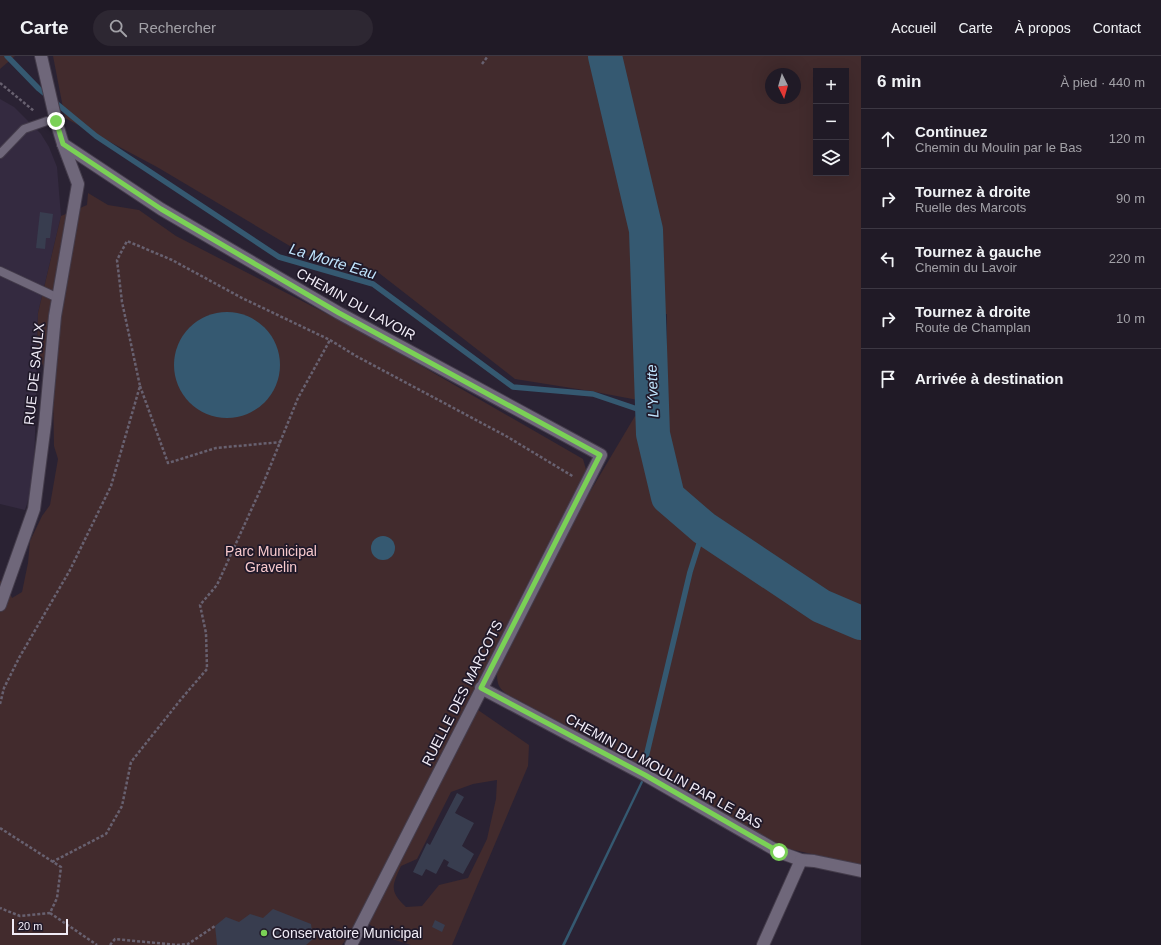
<!DOCTYPE html>
<html lang="fr">
<head>
<meta charset="utf-8">
<style>
  body { margin:0; font-family:Arial,sans-serif; background:#2d2732; color:#f1f3f6 }
  .controls { position:absolute; right:12px; top:12px; display:grid; overflow:hidden; border-radius:0px; box-shadow:0 4px 16px #0002 }
  .controls button { width:36px; height:36px; display:grid; place-items:center; padding:0; border:0; border-bottom:1px solid #3d3843; background:#201a26; color:#f1f3f6; font:20px sans-serif }
  .compass { position:absolute; left:765px; top:12px; width:36px; height:36px; border-radius:50%; background:#201a26; box-shadow:0 4px 16px #0002; rotate:175deg }
  .scale { position:absolute; left:12px; bottom:10px; width:56px; box-sizing:border-box; padding-left:4px; border:2px solid #f1ecf7; border-top:0; font-size:11px; line-height:14px; white-space:nowrap; color:#f1ecf7; -webkit-text-stroke:3px #201929; paint-order:stroke }
  .stop { position:absolute; width:12px; height:12px; margin:-9px; border:3px solid #7ad156; border-radius:50%; background:#fff }
  .stop.end { background:#7ad156; border-color:#fff; box-shadow:0 1px 4px #0008 }
  .list { margin:0; padding:0; list-style:none }
  h2 { display:flex; justify-content:space-between; align-items:center; height:52px; margin:0; padding:0 16px; font-size:17px }
  h2 small { font-size:13px; font-weight:400; color:#a2a1a7 }
  .list li { display:grid; grid-template-columns:26px 1fr auto; gap:12px; align-items:center; box-sizing:border-box; height:60px; padding:0 16px; border-top:1px solid #3d3843 }
  .list b { display:block; font-size:15px; white-space:nowrap }
  .list p { margin:0; font-size:13px; white-space:nowrap; color:#a2a1a7 }
  .list em { font-size:13px; font-style:normal; color:#a2a1a7 }
  .icon { flex:none; width:22px; height:22px; fill:none; stroke:currentColor; stroke-width:2; stroke-linecap:round; stroke-linejoin:round }
  .map { position:relative; flex:none; width:861px; height:889px; overflow:hidden }
  header { display:flex; align-items:center; gap:24px; box-sizing:border-box; height:56px; padding:0 20px; background:#201a26; border-bottom:1px solid #3d3843 }
  header strong { font-size:19px }
  nav { display:flex; gap:22px; margin-inline-start:auto; font-size:14px }
  .search { width:280px; height:36px; background:#2d2732; display:flex; align-items:center; gap:10px; box-sizing:border-box; padding:0 14px; border-radius:22px; color:#a2a1a7; font-size:15px }
  main { display:flex }
  aside { flex:1; background:#201a26 }
  .map>svg:first-child { display:block }
</style>
</head>
<body>
<header>
<strong>Carte</strong>
<div class="search"><svg class="icon" aria-label="search" viewBox="0 0 24 24"><circle cx="10" cy="10" r="6"/><path d="M15 15l6 6"/></svg>Rechercher</div>
<nav><a>Accueil</a><a>Carte</a><a>À propos</a><a>Contact</a></nav>
</header>
<main>
<div class="map">
<svg width="861" height="889" viewBox="0 0 861 889">
  <rect width="100%" height="100%" fill="#2a2233"/>
  <!-- built -->
  <polygon fill="#342a40" points="0,43 14,51 41,78 49,91 57,111 61,160 38,257 34,417 31,435 25,454 0,448"/>
  <!-- green -->
  <g fill="#422b2d" fill-rule="evenodd">
    <polygon points="0,0 15,0 0,13"/>
    <path d="M53,0H861V551L788,518L711,469L690,452L677,428L667,378V258H639L638,344L590,335L515,323L379,217L305,199L157,111L65,62ZM816,15H846V117H816ZM771,18H795V42H771Z"/>
    <path d="M88,137L108,149L139,154L176,180L366,278L583,403L587,417L478,630V654L529,689L528,710L452,889H411L392,883L367,867L353,873L342,889H0V525L6,528L12,542L22,536L28,507L30,485L42,460L50,449L58,403L54,390L53,337L37,293L38,257L61,160L87,149ZM497,724L496,743L487,783L468,822L439,829L422,850L406,851C389,835 392,830 401,810L417,803L451,736L473,728Z"/>
    <path d="M635,360L644,364L660,449L821,550L861,567V809L776,790L645,711L508,639C499,633 497,628 497,618L584,446Z"/>
  </g>
  <!-- water -->
  <g fill="#355971">
    <circle cx="227" cy="309" r="53"/>
    <circle cx="383" cy="492" r="12"/>
    <polygon points="644,719 646,720 565,889 562,889"/>
  </g>
  <g fill="none" stroke-linecap="round" stroke-linejoin="round">
    <!-- stream -->
    <g stroke="#355971" stroke-width="5.5">
      <polyline points="7,0 39,33 96,80 279,201 373,228 513,331 593,338 652,358"/>
      <polyline points="646,701 690,516 704,472"/>
    </g>
    <!-- river -->
    <polyline stroke="#355971" stroke-width="34" points="605,0 646,174 653,378 668,441 704,472 821,550 861,567"/>
  </g>
  <!-- building -->
  <g fill="#383d4f">
    <polygon points="40,156 53,158 50,182 46,182 45,193 36,192"/>
    <polygon points="457,737 464,741 455,757 474,767 462,790 474,798 463,818 447,810 449,806 444,803 436,818 426,813 422,820 413,816 427,787 430,789"/>
    <polygon points="273,853 311,868 313,883 306,889 217,889 215,870 226,861 239,866 250,858 263,862"/>
    <polygon points="435,864 445,869 442,876 432,871"/>
  </g>
  <g fill="none" stroke-linecap="round" stroke-linejoin="round">
    <!-- lane casing -->
    <g stroke="#443c4b" stroke-width="10">
      <g id="lane">
        <polyline points="0,98 24,73 47,65 56,65"/>
        <polyline points="0,215 58,242"/>
      </g>
    </g>
    <!-- street casing -->
    <g stroke="#443c4b" stroke-width="14">
      <g id="street">
        <polyline points="63,88 161,153 339,257 601,399 351,889"/>
        <polyline points="0,549 34,453 45,368 55,260 78,128 63,88"/>
        <polyline points="481,632 645,719 779,796 801,804 814,805 861,815"/>
        <polyline points="763,889 801,804"/>
      </g>
    </g>
    <!-- secondary casing -->
    <g stroke="#443c4b" stroke-width="14">
      <polyline id="secondary" points="41,0 56,65 63,88"/>
    </g>
    <!-- path -->
    <g stroke="#686170" stroke-width="2.5" stroke-dasharray="3 2" stroke-linecap="butt">
      <polyline points="482,8 488,0"/>
      <polyline points="0,27 34,55"/>
      <polyline points="140,330 168,407 216,392 281,386"/>
      <polyline points="0,648 4,632 19,602 70,514 111,430 140,330 122,246 117,204 127,185 172,204 242,242 330,284 356,300 506,380 574,421"/>
      <polyline points="0,772 61,811 57,842 50,857 20,860 0,852"/>
      <polyline points="52,806 106,778 122,750 131,706 182,642 207,613 206,577 200,549 217,529 263,428 298,342 330,284"/>
      <polyline points="50,857 97,889"/>
      <polyline points="110,889 115,883 177,889 188,888 215,870"/>
    </g>
    <!-- lane -->
    <use href="#lane" stroke="#6f677a" stroke-width="8"/>
    <!-- street -->
    <use href="#street" stroke="#6f677a" stroke-width="12"/>
    <!-- secondary -->
    <use href="#secondary" stroke="#6f677a" stroke-width="12"/>
  </g>
  <g fill="none" stroke-linecap="round" stroke-linejoin="round">
    <!-- route -->
    <polyline stroke="#7ad156" stroke-width="5" points="56,65 63,88 161,153 339,257 600,399 481,632 645,719 779,796"/>
  </g>
  <!-- markers -->
  <circle fill="#7ad156" stroke="#201929" stroke-width="1.5" cx="264" cy="877" r="4"/>
  <g text-anchor="middle" dominant-baseline="central" stroke-width="3.5" stroke-linejoin="round" paint-order="stroke">
    <!-- street labels -->
    <g font-size="14" fill="#f1ecf7" stroke="#201929">
      <text transform="translate(356 248) rotate(29)">CHEMIN DU LAVOIR</text>
      <text transform="translate(34 318) rotate(-84)">RUE DE SAULX</text>
      <text transform="translate(462 637) rotate(-63)">RUELLE DES MARCOTS</text>
      <text transform="translate(664 715) rotate(29)">CHEMIN DU MOULIN PAR LE BAS</text>
    </g>
    <!-- park labels -->
    <g font-size="14" fill="#f7c9cc" stroke="#201929">
      <text x="271" y="495">Parc Municipal<tspan x="271" dy="16">Gravelin</tspan></text>
    </g>
    <!-- poi labels -->
    <g font-size="14" fill="#f1ecf7" stroke="#201929" text-anchor="start">
      <text x="272" y="877">Conservatoire Municipal</text>
    </g>
    <!-- water labels -->
    <g font-size="15" font-style="italic" fill="#c0e5fe" stroke="#201929">
      <text transform="translate(333 205) rotate(17)">La Morte Eau</text>
      <text transform="translate(652 335) rotate(-92)">L'Yvette</text>
    </g>
  </g>
</svg>
<div class="controls">
<button>+</button>
<button>−</button>
<button><svg class="icon" aria-label="layers" viewBox="0 0 24 24"><path d="M12 4l9 5-9 5-9-5zM3 14l9 5 9-5"/></svg></button>
</div>
<svg class="compass" viewBox="-18 -18 36 36"><path d="M0-13l5 13h-10z" fill="#e53935"/><path d="M0 13l5-13h-10z" fill="#a2a1a7"/></svg>
<div class="scale">20 m</div>
<div class="stop" style="left:779px;top:796px"></div>
<div class="stop end" style="left:56px;top:65px"></div>
</div>
<aside>
<h2>6 min<small>À pied · 440 m</small></h2>
<ul class="list">
<li><svg class="icon" aria-label="ahead" viewBox="0 0 24 24"><path d="M12 20V5M6 11l6-6 6 6"/></svg><div><b>Continuez</b><p>Chemin du Moulin par le Bas</p></div><em>120 m</em></li>
<li><svg class="icon" aria-label="right" viewBox="0 0 24 24"><path d="M7 20v-9h11M14 6l5 5-5 5"/></svg><div><b>Tournez à droite</b><p>Ruelle des Marcots</p></div><em>90 m</em></li>
<li><svg class="icon" aria-label="left" viewBox="0 0 24 24"><path d="M17 20v-9H6M10 6l-5 5 5 5"/></svg><div><b>Tournez à gauche</b><p>Chemin du Lavoir</p></div><em>220 m</em></li>
<li><svg class="icon" aria-label="right" viewBox="0 0 24 24"><path d="M7 20v-9h11M14 6l5 5-5 5"/></svg><div><b>Tournez à droite</b><p>Route de Champlan</p></div><em>10 m</em></li>
<li><svg class="icon" aria-label="arrive" viewBox="0 0 24 24"><path d="M6 21V4h12l-3 4 3 4H6"/></svg><div><b>Arrivée à destination</b></div></li>
</ul>
</aside>
</main>
</body>
</html>
